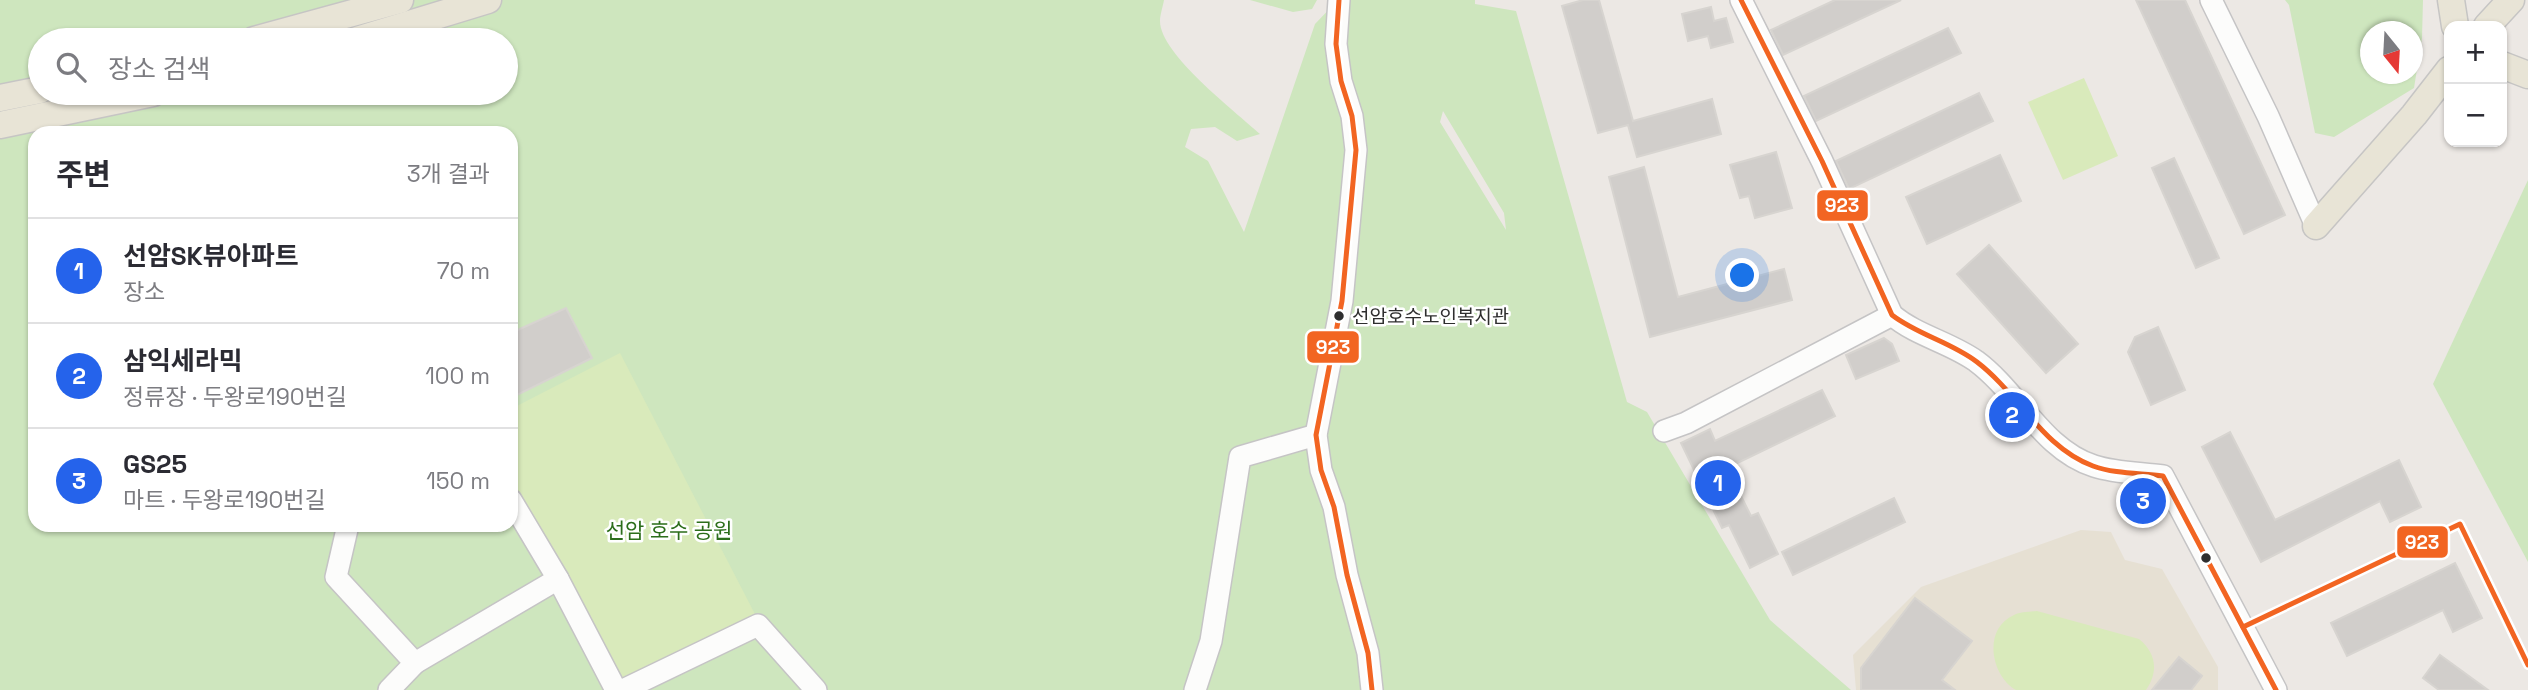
<!DOCTYPE html>
<html lang="ko">
<head>
<meta charset="utf-8">
<style>
  body { margin:0; font-family:"Space Grotesk","Noto Sans KR",sans-serif; background:#f2f2f3; color:#2b2b33 }
  .controls { position:absolute; right:21px; top:21px; display:grid; overflow:hidden; border-radius:14px; box-shadow:0 2px 5px #0004 }
  .controls button { width:63px; height:63px; display:grid; place-items:center; padding:0; border:0; border-bottom:2px solid #e1e1e2; background:#fff; color:#2b2b33; font:35px sans-serif }
  .compass { position:absolute; left:2360px; top:21px; width:63px; height:63px; border-radius:50%; background:#fff; box-shadow:0 2px 5px #0004; rotate:162deg }
  .you { position:absolute; left:1743px; top:276px; width:24px; height:24px; margin:-18px; border:5px solid #fff; border-radius:50%; background:#1a73e8; box-shadow:0 0 0 10px #1a73e833 }
  .badge { display:grid; place-items:center; width:46px; height:46px; border-radius:50%; background:#2563eb; color:#fff; font-size:23px; font-weight:700 }
  .pin { position:absolute; translate:-50% -50%; border:4px solid #fff; box-shadow:0 2px 7px #0006 }
  .list { margin:0; padding:0; list-style:none }
  h2 { display:flex; justify-content:space-between; align-items:center; height:91px; margin:0; padding:0 28px; font-size:30px }
  h2 small { font-size:23px; font-weight:400; color:#7c7c81 }
  .list li { display:grid; grid-template-columns:46px 1fr auto; gap:21px; align-items:center; box-sizing:border-box; height:105px; padding:0 28px; border-top:2px solid #e1e1e2 }
  .list b { display:block; font-size:26px; white-space:nowrap }
  .list p { margin:0; font-size:23px; white-space:nowrap; color:#7c7c81 }
  .list em { font-size:23px; font-style:normal; color:#7c7c81 }
  .icon { flex:none; width:38px; height:38px; fill:none; stroke:currentColor; stroke-width:2; stroke-linecap:round; stroke-linejoin:round }
  .map { position:relative; flex:none; width:2528px; height:690px; overflow:hidden }
  .search { position:absolute; background:#fff; box-shadow:0 2px 5px #0004; left:28px; top:28px; width:490px; height:77px; display:flex; align-items:center; gap:18px; box-sizing:border-box; padding:0 24px; border-radius:38px; color:#7c7c81; font-size:26px }
  .panel { position:absolute; background:#fff; box-shadow:0 2px 5px #0004; left:28px; top:126px; width:490px; height:406px; border-radius:21px }
  .map>svg:first-child { display:block }
</style>
</head>
<body>
<div class="map">
<svg width="2528" height="690" viewBox="0 0 2528 690">
  <rect width="100%" height="100%" fill="#ece8e4"/>
  <!-- education -->
  <polygon fill="#e6e0d3" points="2081,530 2111,532 2125,560 2162,569 2218,667 2218,690 1856,690 1853,655 1921,587"/>
  <!-- green -->
  <g fill="#cee6be" fill-rule="evenodd">
    <path d="M0,0H1164C1163,6 1160,15 1160,21C1160,54 1235,111 1260,134L1237,141L1215,127L1191,129L1185,147L1208,161L1244,232L1315,24L1338,0H1475V4L1516,11L1627,402L1647,412L1770,620L1851,690H0ZM40,40H506V93H40ZM1443,111L1504,213L1506,230L1440,122ZM35,133H511V525H35Z"/>
    <polygon points="1250,0 1317,0 1312,9 1293,12"/>
    <path d="M2285,0H2423L2422,38L2414,88L2334,137L2315,133L2289,5ZM2370,32H2412V74H2370Z"/>
    <polygon points="2528,180 2528,562 2433,384"/>
  </g>
  <!-- pitch -->
  <g fill="#d9eabb">
    <polygon points="2084,78 2118,156 2063,180 2028,102"/>
    <polygon points="620,353 757,618 619,689 511,480 511,409"/>
    <path d="M2037,611L2139,639C2156,653 2159,671 2146,690H2016C1991,676 1982,629 2014,615C2020,612 2029,612 2037,611Z"/>
  </g>
  <!-- building -->
  <g fill="#d1cecb" stroke="#d7d4d0" stroke-width="2">
    <polygon points="1583,0 1599,0 1633,121 1712,99 1721,134 1637,157 1628,125 1598,133 1562,6"/>
    <polygon points="1835,0 1901,0 1783,55 1771,30"/>
    <polygon points="2136,0 2185,0 2285,215 2244,234"/>
    <polygon points="1711,7 1714,21 1726,18 1733,42 1711,48 1708,36 1688,41 1682,14"/>
    <polygon points="1948,28 1961,53 1816,121 1804,96"/>
    <polygon points="1979,93 1993,121 1849,189 1836,161"/>
    <polygon points="1776,152 1792,208 1755,218 1749,196 1740,198 1730,165"/>
    <polygon points="2000,155 2021,201 1927,244 1906,197"/>
    <polygon points="2174,158 2219,258 2196,268 2152,168"/>
    <polygon points="1644,167 1678,297 1784,269 1792,300 1650,337 1609,177"/>
    <polygon points="1989,245 2078,344 2046,373 1957,274"/>
    <polygon points="566,308 592,358 511,398 511,333"/>
    <polygon points="2158,327 2185,390 2151,405 2128,352 2135,337"/>
    <polygon points="1884,338 1892,344 1899,361 1856,379 1846,355"/>
    <polygon points="1822,390 1835,416 1727,468 1751,516 1758,513 1778,554 1750,568 1729,525 1722,528 1681,443 1710,429 1715,441"/>
    <polygon points="2230,432 2275,520 2399,460 2421,507 2390,522 2380,501 2261,562 2202,447"/>
    <polygon points="1894,498 1905,522 1793,575 1782,552"/>
    <polygon points="2455,563 2482,618 2453,632 2443,610 2347,656 2331,623"/>
    <polygon points="1915,598 1972,641 1942,680 1955,690 1861,690 1861,668"/>
    <polygon points="2440,655 2488,690 2439,690 2423,678"/>
    <polygon points="2179,657 2202,676 2191,690 2152,690"/>
  </g>
  <g fill="none" stroke-linecap="round" stroke-linejoin="round">
    <!-- minor casing -->
    <g stroke="#c5c4c5" stroke-width="24">
      <g id="minor">
        <polyline points="1339,0 1336,44 1341,81 1352,116 1356,150 1342,301 1316,435 1321,470 1334,507 1347,575 1368,653 1372,690"/>
        <path d="M1741,0L1822,161L1892,315C1917,336 1949,342 1976,361C2018,392 2043,450 2094,466C2115,473 2141,473 2163,476L2276,690"/>
        <polyline points="2211,0 2268,116 2316,226"/>
        <polyline points="1664,431 1686,423 1892,315"/>
        <polyline points="511,500 558,579 616,690"/>
        <polyline points="348,525 336,577 415,663 389,690"/>
        <polyline points="415,663 558,579"/>
        <polyline points="623,690 758,625 816,690"/>
        <polyline points="1195,690 1211,641 1240,457 1316,435"/>
      </g>
    </g>
    <!-- major casing -->
    <g stroke="#c6c5c4" stroke-width="29">
      <g id="major">
        <polyline points="2451,0 2455,26"/>
        <polyline points="2487,26 2511,0"/>
        <polyline points="254,40 400,0"/>
        <polyline points="357,40 488,0"/>
        <polyline points="2502,65 2528,75"/>
        <polyline points="0,98 40,90"/>
        <polyline points="0,125 153,93"/>
        <polyline points="2316,226 2414,115 2449,70"/>
      </g>
    </g>
    <!-- minor -->
    <use href="#minor" stroke="#fcfcfb" stroke-width="21"/>
    <!-- major -->
    <use href="#major" stroke="#e8e4d6" stroke-width="26"/>
    <!-- bus-1 casing -->
    <g stroke="#fff" stroke-width="10">
      <g id="bus-1">
        <polyline points="1339,0 1336,44 1341,81 1352,116 1356,150 1342,301 1316,435 1321,470 1334,507 1347,575 1368,653 1372,690"/>
        <path d="M1741,0L1822,161L1892,315C1918,335 1951,342 1977,362C2019,394 2042,447 2093,466C2115,474 2140,473 2163,476L2276,690"/>
        <polyline points="2243,627 2460,524 2528,665"/>
      </g>
    </g>
    <!-- bus-1 -->
    <use href="#bus-1" stroke="#f26522" stroke-width="5"/>
  </g>
  <!-- markers -->
  <g fill="#2e2e2e" stroke="#fff" stroke-width="2.5">
    <circle cx="1339" cy="316" r="6"/>
    <circle cx="2206" cy="558" r="6"/>
  </g>
  <g text-anchor="middle" dominant-baseline="central" stroke-width="5" stroke-linejoin="round" paint-order="stroke">
    <!-- bus labels -->
    <g font-size="19" fill="#2e2e2e" stroke="#fff" text-anchor="start">
      <text x="1352" y="316">선암호수노인복지관</text>
    </g>
    <!-- park labels -->
    <g font-size="21" fill="#2c6e1b" stroke="#fff">
      <text x="669" y="530">선암 호수 공원</text>
    </g>
  </g>
  <g stroke="#fff" stroke-width="2.5">
    <rect x="1816" y="189" width="53" height="33" rx="7" fill="#f26522"/>
    <rect x="1306" y="330" width="54" height="34" rx="7" fill="#f26522"/>
    <rect x="2396" y="525" width="53" height="34" rx="7" fill="#f26522"/>
  </g>
  <g font-size="19" text-anchor="middle" font-weight="bold" fill="#fff">
    <text x="1842" y="212">923</text>
    <text x="1333" y="354">923</text>
    <text x="2422" y="549">923</text>
  </g>
</svg>
<div class="controls">
<button>+</button>
<button>−</button>
</div>
<svg class="compass" viewBox="-18 -18 36 36"><path d="M0-13l5 13h-10z" fill="#e53935"/><path d="M0 13l5-13h-10z" fill="#7c7c81"/></svg>
<div class="you"></div>
<div class="pin badge" style="left:1718px;top:483px">1</div>
<div class="pin badge" style="left:2012px;top:415px">2</div>
<div class="pin badge" style="left:2143px;top:501px">3</div>
<div class="search"><svg class="icon" aria-label="search" viewBox="0 0 24 24"><circle cx="10" cy="10" r="6"/><path d="M15 15l6 6"/></svg>장소 검색</div>
<section class="panel">
<h2>주변<small>3개 결과</small></h2>
<ul class="list">
<li><span class="badge">1</span><div><b>선암SK뷰아파트</b><p>장소</p></div><em>70 m</em></li>
<li><span class="badge">2</span><div><b>삼익세라믹</b><p>정류장 · 두왕로190번길</p></div><em>100 m</em></li>
<li><span class="badge">3</span><div><b>GS25</b><p>마트 · 두왕로190번길</p></div><em>150 m</em></li>
</ul>
</section>
</div>
</body>
</html>
